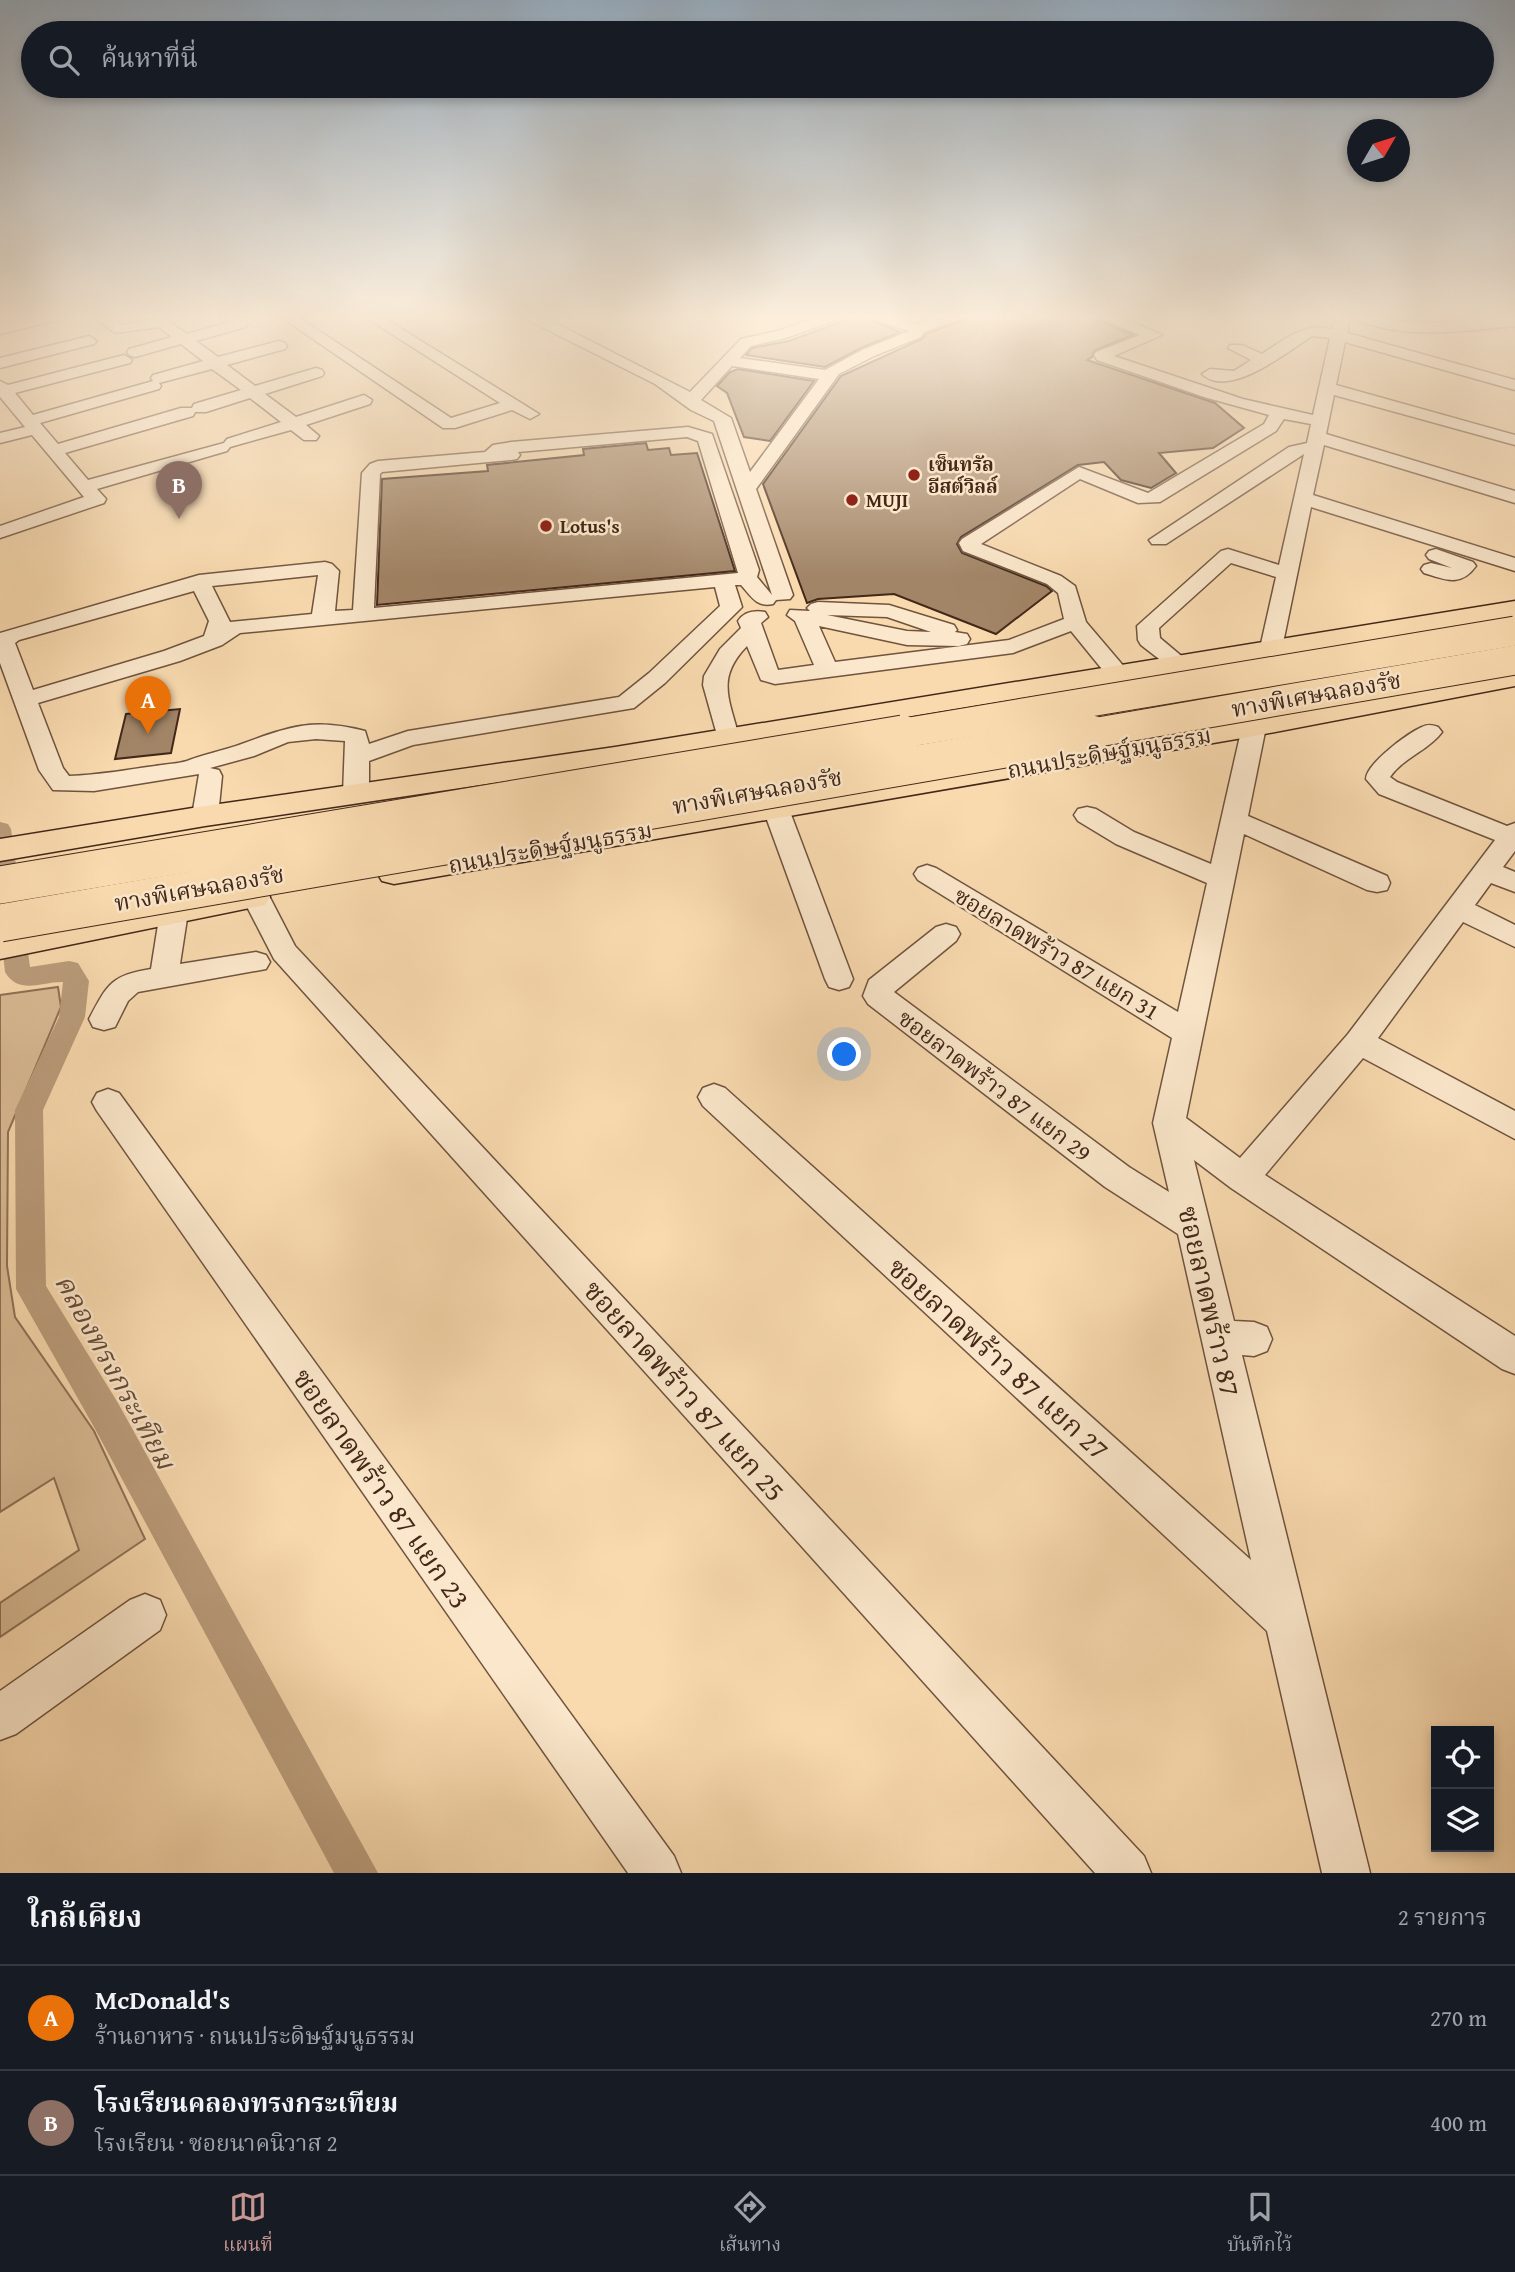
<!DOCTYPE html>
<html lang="th">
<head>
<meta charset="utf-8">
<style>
  body { margin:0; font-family:"Gentium Book Plus","Noto Serif Thai",serif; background:#20242c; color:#f1f3f6 }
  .controls { position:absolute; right:21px; bottom:21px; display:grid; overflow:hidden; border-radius:0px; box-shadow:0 4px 10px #0003 }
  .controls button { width:63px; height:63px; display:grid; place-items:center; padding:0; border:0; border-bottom:2px solid #363941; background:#171b24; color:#f1f3f6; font:35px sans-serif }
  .compass { position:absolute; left:1347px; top:119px; width:63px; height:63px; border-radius:50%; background:#171b24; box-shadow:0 4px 10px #0003; rotate:51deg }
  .you { position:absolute; left:845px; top:1055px; width:24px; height:24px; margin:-18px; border:5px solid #fff; border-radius:50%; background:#1a73e8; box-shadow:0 0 0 10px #1a73e833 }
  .badge { display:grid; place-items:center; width:46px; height:46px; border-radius:50%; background:#c59692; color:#fff; font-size:23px; font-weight:700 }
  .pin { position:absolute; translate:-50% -58px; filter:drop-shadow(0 2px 4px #0008) }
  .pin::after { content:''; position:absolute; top:37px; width:24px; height:21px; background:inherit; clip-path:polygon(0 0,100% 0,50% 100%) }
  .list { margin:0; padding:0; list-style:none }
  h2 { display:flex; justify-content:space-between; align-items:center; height:91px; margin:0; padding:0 28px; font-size:30px }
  h2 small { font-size:23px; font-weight:400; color:#9ea1a6 }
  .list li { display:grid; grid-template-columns:46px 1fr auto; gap:21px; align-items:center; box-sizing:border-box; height:105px; padding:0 28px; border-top:2px solid #363941 }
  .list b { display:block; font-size:26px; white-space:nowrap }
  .list p { margin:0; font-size:23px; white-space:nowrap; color:#9ea1a6 }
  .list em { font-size:23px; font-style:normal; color:#9ea1a6 }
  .icon { flex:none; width:38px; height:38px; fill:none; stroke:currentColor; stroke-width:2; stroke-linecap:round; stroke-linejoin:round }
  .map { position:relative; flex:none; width:1515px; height:1873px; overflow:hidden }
  .search { position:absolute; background:#171b24; box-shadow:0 4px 10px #0003; left:21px; right:21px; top:21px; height:77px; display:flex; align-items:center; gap:18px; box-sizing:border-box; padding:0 24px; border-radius:38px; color:#9ea1a6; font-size:26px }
  .sheet { height:301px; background:#171b24 }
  nav { display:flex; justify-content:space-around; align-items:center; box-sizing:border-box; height:98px; border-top:2px solid #363941; background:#171b24; font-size:19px; color:#9ea1a6 }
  nav a { display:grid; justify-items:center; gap:4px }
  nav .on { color:#c59692 }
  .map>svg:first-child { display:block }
</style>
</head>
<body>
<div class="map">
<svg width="1515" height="1873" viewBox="0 0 1515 1873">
  <rect width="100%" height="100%" fill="#f9daaf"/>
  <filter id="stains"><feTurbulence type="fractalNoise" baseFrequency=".00286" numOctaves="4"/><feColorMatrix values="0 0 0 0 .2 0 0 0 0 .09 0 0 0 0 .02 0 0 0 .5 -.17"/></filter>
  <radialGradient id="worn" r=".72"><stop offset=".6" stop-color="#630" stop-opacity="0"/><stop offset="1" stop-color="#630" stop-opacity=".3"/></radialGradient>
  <!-- green -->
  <polygon fill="#dabc96" stroke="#8e7258" stroke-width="2" points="58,987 61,1007 8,1132 7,1266 15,1317 94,1431 145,1539 0,1637 0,1603 79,1550 54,1478 0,1512 0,995"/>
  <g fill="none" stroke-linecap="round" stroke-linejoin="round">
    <!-- canal -->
    <path fill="#bb9d7c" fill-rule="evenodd" d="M0,822L8,824L11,829L30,967L69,961L78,963L89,981L85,1017L43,1110L46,1286L118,1403L378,1873H334L94,1427L16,1289L15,1110L59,1017L63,982C43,981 19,996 5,972L0,926Z"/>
  </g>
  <!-- building -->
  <g fill="#a28567" stroke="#432819" stroke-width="2">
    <polygon points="859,315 900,332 861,348 825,367 746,355 752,348 789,341"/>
    <polygon points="976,315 1095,316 1098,320 1133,335 1095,350 1092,357 1087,360 1215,403 1244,428 1213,448 1159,453 1176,473 1151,488 1121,480 1104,462 1078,465 961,537 957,544 962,553 1046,586 1052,591 996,634 894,594 818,599 807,603 763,484 841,376 922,339 926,334"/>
    <polygon points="738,369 814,381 770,441 744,437 727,393 717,386 730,372"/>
    <polygon points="646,443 648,450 669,448 671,455 697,453 735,571 377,605 382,479 488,471 487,465 584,455 583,449"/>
    <polygon points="180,709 171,753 115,759 126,714"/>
  </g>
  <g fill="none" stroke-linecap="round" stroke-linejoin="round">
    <!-- minor casing -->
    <g stroke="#70543e" stroke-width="3">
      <g id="minor">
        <polygon points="43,315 68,315 66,318 0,334 0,324"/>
        <path d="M92,315H108L123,325L162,317L187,334L240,319L245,321L248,324L245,327L196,341L218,357L279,341L285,343L287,346L285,349L227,365L255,386L316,368L322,370L324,373L322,376L265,394L296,417L364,395L372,400L370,404L306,425L319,436L316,440H304L291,430L230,447L227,451L97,489L106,499L104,503L0,538V526L84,497L32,435L0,443V433L25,427L0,397V381L8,385L124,355L132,360L130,363L15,393L33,415L153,381L151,378L153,375L203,361L181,344L135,357L129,355L127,352L129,349L172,337L159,327L115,333ZM212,369L241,390L194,404L192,408H181L58,444L40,423L159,389L161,386L159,383ZM250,398L281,422L227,439L224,443L88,480L65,453L193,416L195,412H206Z"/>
        <polygon points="278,315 295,315 451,418 500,403 362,315 379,315 539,414 530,419 512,410 455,428 443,428"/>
        <path d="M522,315H540L690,392L741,339L777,331L823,315H843L841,318L786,338L751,346L740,358L825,370L862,350L909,331L868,318L866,315H887L917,324L944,315H965L963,318L924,332L921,337L874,356L839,374L756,489L793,595L790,599L776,600L773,604C757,608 751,596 741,585H735L742,607L738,611L665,683L634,708L413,745L369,761V794L365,800L356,802L347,800L343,794L345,741L316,739L288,742L254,756L210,768L219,770L222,776L218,816L214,822L205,824L196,822L192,816L199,774L94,791L53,790L39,770L0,663V633L199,575L325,562L332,564L339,571L335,611L353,610L362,473L370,464L378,461L485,452L493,445L511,442L688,427L712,434L759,570L757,577L772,595L714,421L691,410L655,384L524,318ZM732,366L819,379L750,472L731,418L701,400ZM687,437L698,441L738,573L374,608L380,474L382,472L511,460L517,459L520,455L518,452ZM318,575L312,614L230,622L212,586ZM715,587L720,606L649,673L619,697L408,731L369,744L365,731C312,717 288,727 239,745C222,751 204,754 187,761C178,764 165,764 155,766C126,770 98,775 69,776L63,768L38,703L180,661L222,645L240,633ZM194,591L209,621L204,636L164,651L33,690L15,643L19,640Z"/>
        <path d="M1097,315H1116L1162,335L1114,356L1243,399L1313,415L1330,338L1312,336C1288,351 1229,400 1202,374L1210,369L1234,371L1251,360L1228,348L1230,345H1242L1262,354C1285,339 1304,322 1332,329L1336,315H1371L1397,321L1435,323L1515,316V326C1461,331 1401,341 1350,317L1347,333L1515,380V390L1345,342L1336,385L1515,435V445L1334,395L1326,434L1515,491V503L1324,445L1313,495L1515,558V571L1311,507L1282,648L1279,653H1263L1260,648L1276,577L1231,563L1159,628L1160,638L1191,664L1188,669H1172L1141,645L1138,640L1137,626L1221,551L1228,549L1279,565L1304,454L1166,544H1152L1149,540L1289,447L1307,443L1311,424L1284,419L1276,431L1160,502L1138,503L1080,479L981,544L1061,576L1075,586L1086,622L1126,669L1129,674L1126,679H1110L1071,631L1013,653L775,684L761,680L747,646C716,678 729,698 739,737L735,742L727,744L719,742L703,685L704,676L720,649L741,628L738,621C744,612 754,610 765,612L768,617L761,623L778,670L814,665L795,621L787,615L790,610L810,611L807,608L811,604L818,602L889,605L954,625L957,630L955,632L967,634L970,639L967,644L959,646L907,645L819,626L835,662L1009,640L1064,619L1058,593L1047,584L963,551L959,543L962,539L1079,467L1148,493L1264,424L1269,415L1204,397L1097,360L1094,355L1096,352L1140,335L1099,318ZM827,615L887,617L931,632L907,631Z"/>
        <polygon points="89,336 97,341 94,344 0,368 0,358"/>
        <path d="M1436,549L1473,562L1476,566C1461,587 1446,580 1424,573L1421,569L1424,565L1431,563L1452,568L1429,559L1426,555L1429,551Z"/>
        <path d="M1254,720L1262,722L1266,727L1248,816L1387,876L1390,883L1387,890L1377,892L1367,890L1244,834L1186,1118L1240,1158L1348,1034L1495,840L1379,794L1366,779C1366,764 1408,733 1422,727C1428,724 1433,725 1438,727L1442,732C1429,750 1403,758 1390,777L1397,782L1507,826L1515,823V851L1503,867L1515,872V892L1491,883L1475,905L1515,925V947L1463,922L1378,1038L1515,1111V1139L1363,1058L1265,1175L1515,1336V1374L1502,1369L1231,1188L1194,1160L1234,1321L1254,1322L1267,1327L1272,1339L1267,1351L1254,1356L1242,1355L1370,1873H1322L1267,1631L703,1106L698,1097L703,1088L714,1084L725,1088L1251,1560L1178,1234L1105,1187L868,1004L863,996L869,980L936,927L946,924L956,927L960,934L956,941L894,992L1129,1167L1169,1192L1153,1123L1172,1038L918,880L914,874L918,868L927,865L936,868L1178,1012L1207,883L1116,844L1078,821L1074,815L1078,809L1087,807L1096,809L1134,832L1211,864L1242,727L1246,722Z"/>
        <polygon points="776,801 785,803 789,809 853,979 849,987 839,990 829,987 825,979 763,809 767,803"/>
        <polygon points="256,888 266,890 295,946 1144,1856 1151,1873 1095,1873 274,959 242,897 246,890"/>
        <path d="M174,902L184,905L188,912L180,964L256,952L266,955L270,962L266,969L138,992L128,1001L115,1027L104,1030L93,1027L89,1019C107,985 111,975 151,969L160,912L164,905Z"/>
        <polygon points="108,1089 119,1093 674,1856 681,1873 628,1873 97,1111 92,1102 97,1093"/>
        <polygon points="145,1594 160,1600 166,1615 160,1630 16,1734 0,1740 0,1691 130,1600"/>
      </g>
    </g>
    <!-- major casing -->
    <g stroke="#432819" stroke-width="3">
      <g id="major">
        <polygon points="1515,601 1515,617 615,765 205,826 0,861 0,839 205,806 615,747"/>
        <polygon points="1515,670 1515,686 1254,736 394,884 382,881 377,873 382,865 394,862 1254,718"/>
        <polygon points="253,885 265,889 270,897 265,905 0,959 0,933"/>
      </g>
    </g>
    <!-- minor -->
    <use href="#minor" fill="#fbe7cb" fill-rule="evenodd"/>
    <!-- major -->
    <use href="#major" fill="#f9daaf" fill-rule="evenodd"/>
    <!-- highway-bridge-far1 casing -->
    <g stroke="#432819" stroke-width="31" stroke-linecap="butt">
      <g id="highway-bridge-far1">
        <polyline points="892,735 1515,631"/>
        <polyline points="1081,735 1515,660"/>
      </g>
    </g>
    <!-- highway-bridge casing -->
    <g stroke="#432819" stroke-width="39" stroke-linecap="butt">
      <g id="highway-bridge">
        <polyline points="0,885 903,734"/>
        <polyline points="0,923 1091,734"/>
      </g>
    </g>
    <!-- highway-bridge-far1 -->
    <use href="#highway-bridge-far1" stroke="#f9daaf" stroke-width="29"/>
    <!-- highway-bridge -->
    <use href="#highway-bridge" stroke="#f9daaf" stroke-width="37"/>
  </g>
  <!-- sky -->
  <linearGradient id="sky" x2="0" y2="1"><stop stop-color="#96abbd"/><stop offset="0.55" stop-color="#fceedb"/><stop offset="1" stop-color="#fceedb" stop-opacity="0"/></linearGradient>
  <rect width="1515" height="577" fill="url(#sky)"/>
  <!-- markers -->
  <g fill="#8f2418" stroke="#fbe7cb" stroke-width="2.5">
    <circle cx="914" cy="475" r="7"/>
    <circle cx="852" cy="500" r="7"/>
    <circle cx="546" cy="526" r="7"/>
  </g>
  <g text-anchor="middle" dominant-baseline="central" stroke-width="5" stroke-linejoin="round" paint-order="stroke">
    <!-- far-poi labels -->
    <g font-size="19" font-weight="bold" fill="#432819" stroke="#fbe7cb" text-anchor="start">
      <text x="928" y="464">เซ็นทรัล<tspan x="928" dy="22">อีสต์วิลล์</tspan></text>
      <text x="866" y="500">MUJI</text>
      <text x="560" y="526">Lotus's</text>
    </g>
    <!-- street labels -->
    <g font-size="23" fill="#432819" stroke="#fbe7cb">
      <text transform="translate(1316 694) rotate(-10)">ทางพิเศษฉลองรัช</text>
      <text transform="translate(1109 752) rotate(-10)">ถนนประดิษฐ์มนูธรรม</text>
      <text transform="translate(757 791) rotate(-10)">ทางพิเศษฉลองรัช</text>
      <text transform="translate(550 847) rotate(-10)">ถนนประดิษฐ์มนูธรรม</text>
      <text transform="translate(199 888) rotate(-10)">ทางพิเศษฉลองรัช</text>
      <text transform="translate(1057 953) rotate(31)">ซอยลาดพร้าว 87 แยก 31</text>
      <text transform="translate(995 1085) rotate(37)">ซอยลาดพร้าว 87 แยก 29</text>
    </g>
    <!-- near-street labels -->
    <g font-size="28" fill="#432819" stroke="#fbe7cb">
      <text transform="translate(1210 1301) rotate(77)">ซอยลาดพร้าว 87</text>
      <text transform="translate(999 1358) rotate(42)">ซอยลาดพร้าว 87 แยก 27</text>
      <text transform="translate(685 1390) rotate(48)">ซอยลาดพร้าว 87 แยก 25</text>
      <text transform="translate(382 1488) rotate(55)">ซอยลาดพร้าว 87 แยก 23</text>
    </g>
    <!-- near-water labels -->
    <g font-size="28" font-style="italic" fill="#674b37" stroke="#fbe7cb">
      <text transform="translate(116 1371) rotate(61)">คลองทรงกระเทียม</text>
    </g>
  </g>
  <rect width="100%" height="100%" filter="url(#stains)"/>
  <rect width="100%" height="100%" fill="url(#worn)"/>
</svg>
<div class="controls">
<button><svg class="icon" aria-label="locate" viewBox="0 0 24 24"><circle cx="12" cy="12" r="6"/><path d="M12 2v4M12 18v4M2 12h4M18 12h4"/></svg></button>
<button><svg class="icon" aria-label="layers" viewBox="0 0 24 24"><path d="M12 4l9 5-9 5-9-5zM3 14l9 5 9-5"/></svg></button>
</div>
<svg class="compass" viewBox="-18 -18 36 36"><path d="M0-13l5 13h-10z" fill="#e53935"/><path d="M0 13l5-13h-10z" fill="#9ea1a6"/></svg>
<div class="you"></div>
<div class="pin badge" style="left:148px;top:734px;background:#e8710a">A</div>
<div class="pin badge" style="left:179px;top:519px;background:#8d6e63">B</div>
<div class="search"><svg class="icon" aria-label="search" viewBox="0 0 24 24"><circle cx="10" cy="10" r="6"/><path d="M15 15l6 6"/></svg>ค้นหาที่นี่</div>
</div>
<section class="sheet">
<h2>ใกล้เคียง<small>2 รายการ</small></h2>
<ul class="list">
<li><span class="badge" style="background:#e8710a">A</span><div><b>McDonald's</b><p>ร้านอาหาร · ถนนประดิษฐ์มนูธรรม</p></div><em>270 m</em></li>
<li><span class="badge" style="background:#8d6e63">B</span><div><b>โรงเรียนคลองทรงกระเทียม</b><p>โรงเรียน · ซอยนาคนิวาส 2</p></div><em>400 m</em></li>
</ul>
</section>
<nav>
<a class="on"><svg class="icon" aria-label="map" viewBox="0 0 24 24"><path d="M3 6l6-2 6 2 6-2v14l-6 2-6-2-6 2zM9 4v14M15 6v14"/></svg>แผนที่</a>
<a><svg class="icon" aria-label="directions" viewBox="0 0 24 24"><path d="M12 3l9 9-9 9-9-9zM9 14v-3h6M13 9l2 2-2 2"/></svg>เส้นทาง</a>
<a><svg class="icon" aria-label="saved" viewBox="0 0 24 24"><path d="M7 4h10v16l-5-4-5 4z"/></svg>บันทึกไว้</a>
</nav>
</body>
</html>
